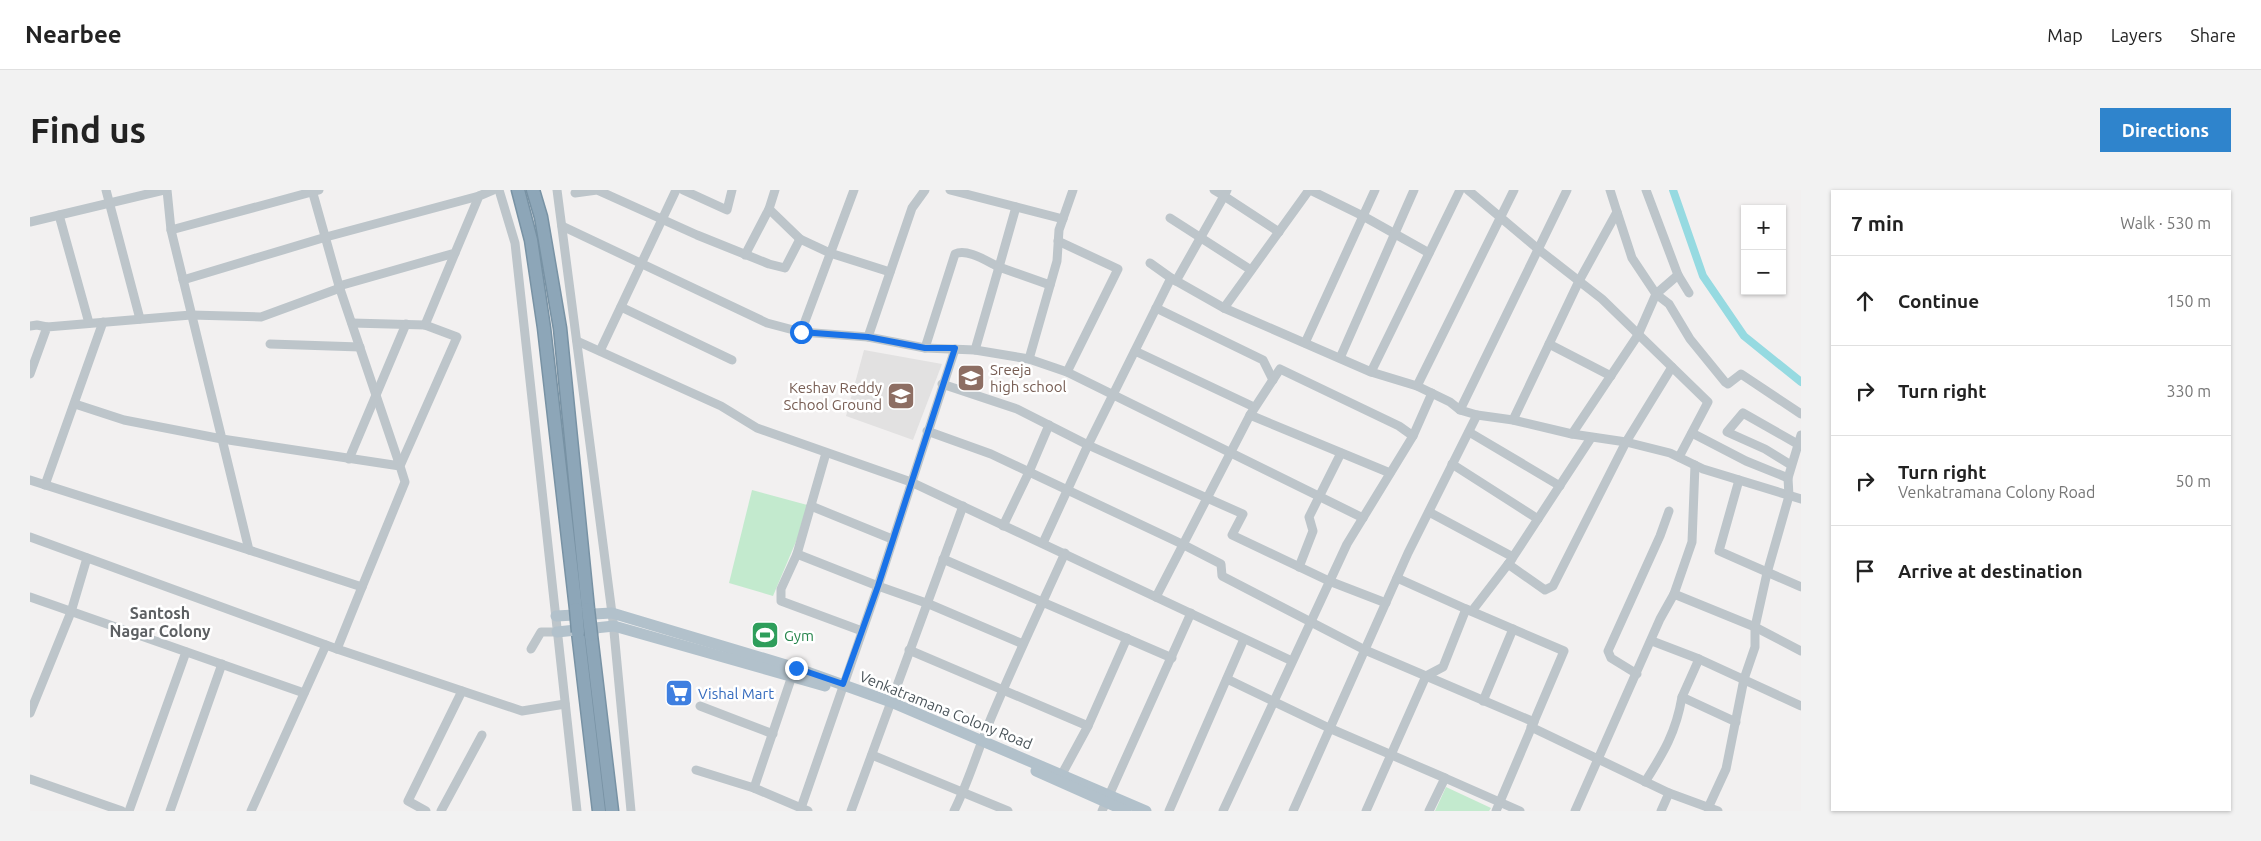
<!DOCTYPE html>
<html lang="en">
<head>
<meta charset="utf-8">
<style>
  body { margin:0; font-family:Ubuntu,sans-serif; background:#f2f2f2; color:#222 }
  .controls { position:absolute; right:15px; top:15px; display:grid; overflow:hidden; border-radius:0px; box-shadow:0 1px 4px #0004 }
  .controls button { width:45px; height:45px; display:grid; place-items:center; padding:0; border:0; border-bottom:1px solid #e0e0e0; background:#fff; color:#222; font:25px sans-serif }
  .stop { position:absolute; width:15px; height:15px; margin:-11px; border:4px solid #1a73e8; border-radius:50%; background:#fff }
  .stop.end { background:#1a73e8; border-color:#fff; box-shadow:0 1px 5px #0008 }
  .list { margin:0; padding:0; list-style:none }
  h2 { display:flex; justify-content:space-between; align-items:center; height:65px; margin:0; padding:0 20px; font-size:21px }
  h2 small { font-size:16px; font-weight:400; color:#767676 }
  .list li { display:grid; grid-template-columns:32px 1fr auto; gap:15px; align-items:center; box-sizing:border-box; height:90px; padding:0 20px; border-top:1px solid #e0e0e0 }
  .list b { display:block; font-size:19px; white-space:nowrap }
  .list p { margin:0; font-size:16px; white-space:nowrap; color:#767676 }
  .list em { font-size:16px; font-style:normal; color:#767676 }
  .icon { flex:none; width:28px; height:28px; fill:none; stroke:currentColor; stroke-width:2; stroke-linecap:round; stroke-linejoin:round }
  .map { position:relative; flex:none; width:1771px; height:621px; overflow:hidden; border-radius:0px }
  header { display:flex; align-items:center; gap:30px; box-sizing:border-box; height:70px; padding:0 25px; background:#fff; border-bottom:1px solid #e0e0e0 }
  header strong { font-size:24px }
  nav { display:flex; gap:28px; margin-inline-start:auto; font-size:18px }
  .intro { display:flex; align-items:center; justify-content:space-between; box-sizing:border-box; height:120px; padding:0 30px }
  h1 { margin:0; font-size:35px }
  .button { padding:12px 22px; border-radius:0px; background:#2f84cc; color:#fff; font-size:18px; font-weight:700 }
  main { display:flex; gap:30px; padding:0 30px }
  aside { flex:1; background:#fff; border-radius:0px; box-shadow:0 1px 4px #0004 }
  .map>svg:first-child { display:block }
</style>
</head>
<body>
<header>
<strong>Nearbee</strong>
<nav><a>Map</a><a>Layers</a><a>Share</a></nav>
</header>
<div class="intro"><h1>Find us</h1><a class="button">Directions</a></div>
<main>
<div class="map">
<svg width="1771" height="621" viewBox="0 0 1771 621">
  <rect width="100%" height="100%" fill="#f2f0f0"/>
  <!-- education -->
  <polygon fill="#e2e1e1" points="834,160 912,174 883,250 816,226"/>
  <!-- green -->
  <g fill="#c3eace">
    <polygon points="722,300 781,316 743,406 699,393"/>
    <polygon points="1416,597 1461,618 1459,621 1405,621"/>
  </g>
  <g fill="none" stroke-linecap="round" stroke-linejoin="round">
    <!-- canal -->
    <polyline stroke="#96dae1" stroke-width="8" points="1643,0 1673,86 1714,146 1771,192"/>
    <!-- highway casing -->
    <g stroke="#7892a4" stroke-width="15">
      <g id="highway">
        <polyline points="488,0 501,50 514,138 546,419"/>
        <polyline points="503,0 511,27 530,138 558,419"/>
        <polyline points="548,442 569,621"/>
        <polyline points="561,445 582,621"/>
      </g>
    </g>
    <!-- minor -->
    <g stroke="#bdc5ca" stroke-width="9">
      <polyline points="76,0 110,129"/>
      <polyline points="137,0 141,40 192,249 370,276 309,96 282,0"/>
      <polyline points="469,0 485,53 547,621"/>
      <polyline points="527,0 583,431 601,621"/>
      <polyline points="653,0 697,20 702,0"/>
      <polyline points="745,0 739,19 770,49 800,63 860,82"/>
      <polyline points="920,0 1033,29"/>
      <polyline points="1197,0 1194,6 1249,42"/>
      <polyline points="1280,0 1333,26 1399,63"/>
      <polyline points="1438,0 1508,59 1572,109 1678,212 1649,267"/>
      <polyline points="1616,0 1648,85 1659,103"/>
      <polyline points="545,3 567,0 667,45 739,74 755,78 770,49"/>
      <polyline points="29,25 59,133"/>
      <polyline points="1140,28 1221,80"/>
      <polyline points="0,32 134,0"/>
      <polyline points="532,36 737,133 771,142 838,147 882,18 895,0"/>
      <polyline points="141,40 289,0"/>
      <polyline points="1028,51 1088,79 1037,182"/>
      <polyline points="715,65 739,19"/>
      <polyline points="1120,73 1141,88 1194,118 1341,182 1387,196 1420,212 1430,220 1447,225 1483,230 1542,244 1596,252 1640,263 1673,279 1771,309"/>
      <polyline points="1648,85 1626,104 1639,114 1660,149 1695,192 1698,194 1711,184 1771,224"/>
      <polyline points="153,90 296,47 449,6"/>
      <polyline points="1146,91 1194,6 1184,0"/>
      <polyline points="309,96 425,63 449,6 463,0"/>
      <polyline points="591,117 702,170"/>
      <polyline points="1126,118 1233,170 1243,190"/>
      <polyline points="1194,118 1279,0"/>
      <polyline points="322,133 395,135 427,147 370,276 375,292 332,397"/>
      <polyline points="395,135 425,63"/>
      <polyline points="0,136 7,135 17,137"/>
      <polyline points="771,142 824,0"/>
      <polyline points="838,147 895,158 945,160 999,169 1037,182 1333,328"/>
      <polyline points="547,151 691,216 727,238 881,292 1262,471"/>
      <polyline points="1275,153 1345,0"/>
      <polyline points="240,154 330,157"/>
      <polyline points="1519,154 1581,186"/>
      <path d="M895,158L925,64C937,58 958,72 969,77L986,17"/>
      <polyline points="945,160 969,77 1020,95"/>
      <polyline points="570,161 646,0"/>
      <polyline points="1105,161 1224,217"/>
      <polyline points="1310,168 1384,0"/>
      <polyline points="999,169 1027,71 1029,40 1043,0"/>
      <polyline points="1341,182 1430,0"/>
      <polyline points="0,184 17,137 161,125 231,127 310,98"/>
      <polyline points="912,194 987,219 1058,255 1213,324 1202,345 1299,391 1356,413"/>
      <polyline points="1387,196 1484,0"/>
      <polyline points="45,214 94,230 192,249 219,360 332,397 307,459 492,521 535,514"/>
      <polyline points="1430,220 1537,0"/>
      <polyline points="1483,230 1549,91 1587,22 1580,0"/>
      <polyline points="897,241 961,264 1152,354 1191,374 1192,386 1335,460 1504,532"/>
      <polyline points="1439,242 1530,296"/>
      <polyline points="1662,243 1716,271 1758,288"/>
      <polyline points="1542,244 1608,145 1626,104 1602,68 1587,22"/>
      <polyline points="796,263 767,364 751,399 751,411 832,441"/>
      <polyline points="319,269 376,134"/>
      <polyline points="1422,274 1508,329"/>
      <polyline points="1761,275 1735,259 1697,242 1713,223 1771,256"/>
      <polyline points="1360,283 1220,225 1250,179 1369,236 1383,246"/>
      <polyline points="0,290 219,360"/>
      <polyline points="1709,290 1689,361 1771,397"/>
      <polyline points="15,295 73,132"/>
      <polyline points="781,316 862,349"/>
      <polyline points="1399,322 1483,367 1561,248"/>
      <polyline points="973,336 999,282 1019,235"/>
      <polyline points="0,347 307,459"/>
      <polyline points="1013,353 1058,255 1141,88"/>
      <polyline points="767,364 848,396 899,414 993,454"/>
      <polyline points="913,369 1142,468"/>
      <polyline points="1478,374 1515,400 1523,396 1596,252 1642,177"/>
      <polyline points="1269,377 1283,341 1279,327 1311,263"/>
      <polyline points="1644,404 1725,437 1771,461"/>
      <polyline points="0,407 274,503"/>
      <polyline points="1126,407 1220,225"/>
      <polyline points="1436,419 1534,461 1466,621"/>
      <polyline points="1442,421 1482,369"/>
      <polyline points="1622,451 1669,469 1771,516"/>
      <polyline points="501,459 511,442 527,442"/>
      <polyline points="879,460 1058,536"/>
      <polyline points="1669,469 1652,507 1706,532"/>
      <polyline points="1607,484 1581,468 1578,461 1630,346 1639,321"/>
      <polyline points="1197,489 1299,538 1415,588 1399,621"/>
      <polyline points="1453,511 1483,439"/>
      <polyline points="670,516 743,544"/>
      <polyline points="0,523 41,422 57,368"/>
      <polyline points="1501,537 1639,603 1631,621"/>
      <polyline points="842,565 978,621"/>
      <polyline points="666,580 724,598 778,621"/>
      <polyline points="1032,584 1058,536 1097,448"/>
      <polyline points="1415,588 1490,621"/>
      <polyline points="0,589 92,621"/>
      <path d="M1615,592C1634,562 1646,542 1652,507"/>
      <polyline points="724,598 763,483"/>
      <polyline points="1639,603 1688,621"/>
      <polyline points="771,618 848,396 925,159"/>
      <polyline points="1678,618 1696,579 1714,489 1725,457 1725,437 1737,383 1759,306 1758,288 1771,245"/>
      <polyline points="99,621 156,462"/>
      <polyline points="140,621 192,474"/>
      <polyline points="221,621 296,455"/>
      <polyline points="396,621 378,611 432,501"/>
      <polyline points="411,621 452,545"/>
      <polyline points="821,621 933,316"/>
      <path d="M924,621C939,591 948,559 961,528C984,473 1010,418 1035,363"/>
      <polyline points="1072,621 1161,423"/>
      <polyline points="1139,621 1214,449"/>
      <polyline points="1193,621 1317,354 1383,246 1402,203"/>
      <polyline points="1263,621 1378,363 1447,225"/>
      <polyline points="1336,621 1396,486 1413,477 1436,419 1367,388"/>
      <polyline points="1545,621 1630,429 1644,404 1662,352 1665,275"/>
    </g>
    <!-- major -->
    <g stroke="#b2c1cb" stroke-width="11">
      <polyline points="526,426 582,423 766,478 861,512 1116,621"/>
      <polyline points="527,442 584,436 795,496"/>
      <polyline points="1006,581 1096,621"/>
    </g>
    <!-- highway -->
    <use href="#highway" stroke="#8da6b8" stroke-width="12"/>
    <!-- highway-bridge casing -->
    <g stroke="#7892a4" stroke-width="15" stroke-linecap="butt">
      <g id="highway-bridge">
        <polyline points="546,419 548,442"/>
        <polyline points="558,419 561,445"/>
      </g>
    </g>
    <!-- highway-bridge -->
    <use href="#highway-bridge" stroke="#8da6b8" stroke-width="12"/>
  </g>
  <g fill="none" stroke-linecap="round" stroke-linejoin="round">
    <!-- route -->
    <polyline stroke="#1a73e8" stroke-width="6" points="766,478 813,494 848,396 925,158 895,158 838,147 771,142"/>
  </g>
  <!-- icons -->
  <defs>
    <g id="school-square" transform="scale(1.4375)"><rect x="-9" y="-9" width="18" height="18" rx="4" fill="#8d6e63" stroke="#fff"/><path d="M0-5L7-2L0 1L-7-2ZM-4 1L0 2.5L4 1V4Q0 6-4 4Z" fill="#fff"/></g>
    <g id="stadium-square" transform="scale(1.4375)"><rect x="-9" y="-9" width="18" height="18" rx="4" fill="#2e9e5b" stroke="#fff"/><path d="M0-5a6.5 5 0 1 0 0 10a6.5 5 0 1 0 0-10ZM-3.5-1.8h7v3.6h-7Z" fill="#fff"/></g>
    <g id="supermarket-square" transform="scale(1.4375)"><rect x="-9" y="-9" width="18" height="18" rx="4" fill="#3f7fe0" stroke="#fff"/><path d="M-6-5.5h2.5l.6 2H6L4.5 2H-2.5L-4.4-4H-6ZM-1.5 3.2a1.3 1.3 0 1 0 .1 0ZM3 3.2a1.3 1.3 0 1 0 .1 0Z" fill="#fff"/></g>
  </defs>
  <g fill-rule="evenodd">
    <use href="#school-square" x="941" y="188"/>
    <use href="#school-square" x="871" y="206"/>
    <use href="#stadium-square" x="735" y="445"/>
    <use href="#supermarket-square" x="649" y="503"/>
  </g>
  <g text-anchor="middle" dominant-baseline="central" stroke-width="5" stroke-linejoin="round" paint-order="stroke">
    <!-- education labels -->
    <g font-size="15" fill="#785e54" stroke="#fff" text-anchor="start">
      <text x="960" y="179">Sreeja<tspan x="960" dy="17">high school</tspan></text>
      <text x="852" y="197" text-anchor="end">Keshav Reddy<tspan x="852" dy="17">School Ground</tspan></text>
    </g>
    <!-- leisure labels -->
    <g font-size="15" fill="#27864d" stroke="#fff" text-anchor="start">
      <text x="754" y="445">Gym</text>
    </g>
    <!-- shop labels -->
    <g font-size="15" fill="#366cbe" stroke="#fff" text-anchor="start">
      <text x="668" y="503">Vishal Mart</text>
    </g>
    <!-- street labels -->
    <g font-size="15" fill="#4a545a" stroke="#fff">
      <text transform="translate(916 520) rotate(22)">Venkatramana Colony Road</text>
    </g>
    <!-- neighbourhood labels -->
    <g font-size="16" font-weight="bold" fill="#5d6063" stroke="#fff">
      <text x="130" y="423">Santosh<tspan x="130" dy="18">Nagar Colony</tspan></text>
    </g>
  </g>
</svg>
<div class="controls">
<button>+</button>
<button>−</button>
</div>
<div class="stop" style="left:771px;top:142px"></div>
<div class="stop end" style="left:766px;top:478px"></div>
</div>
<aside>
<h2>7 min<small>Walk · 530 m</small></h2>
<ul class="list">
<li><svg class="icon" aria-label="ahead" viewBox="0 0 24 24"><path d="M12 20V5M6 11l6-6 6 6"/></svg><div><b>Continue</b></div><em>150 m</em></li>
<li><svg class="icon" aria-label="right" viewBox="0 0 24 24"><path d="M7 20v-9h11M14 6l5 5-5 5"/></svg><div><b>Turn right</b></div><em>330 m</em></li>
<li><svg class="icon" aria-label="right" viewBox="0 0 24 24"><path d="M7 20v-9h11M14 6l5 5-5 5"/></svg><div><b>Turn right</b><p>Venkatramana Colony Road</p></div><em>50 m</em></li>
<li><svg class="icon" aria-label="arrive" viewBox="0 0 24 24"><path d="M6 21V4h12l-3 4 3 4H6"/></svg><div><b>Arrive at destination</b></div></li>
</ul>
</aside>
</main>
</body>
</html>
